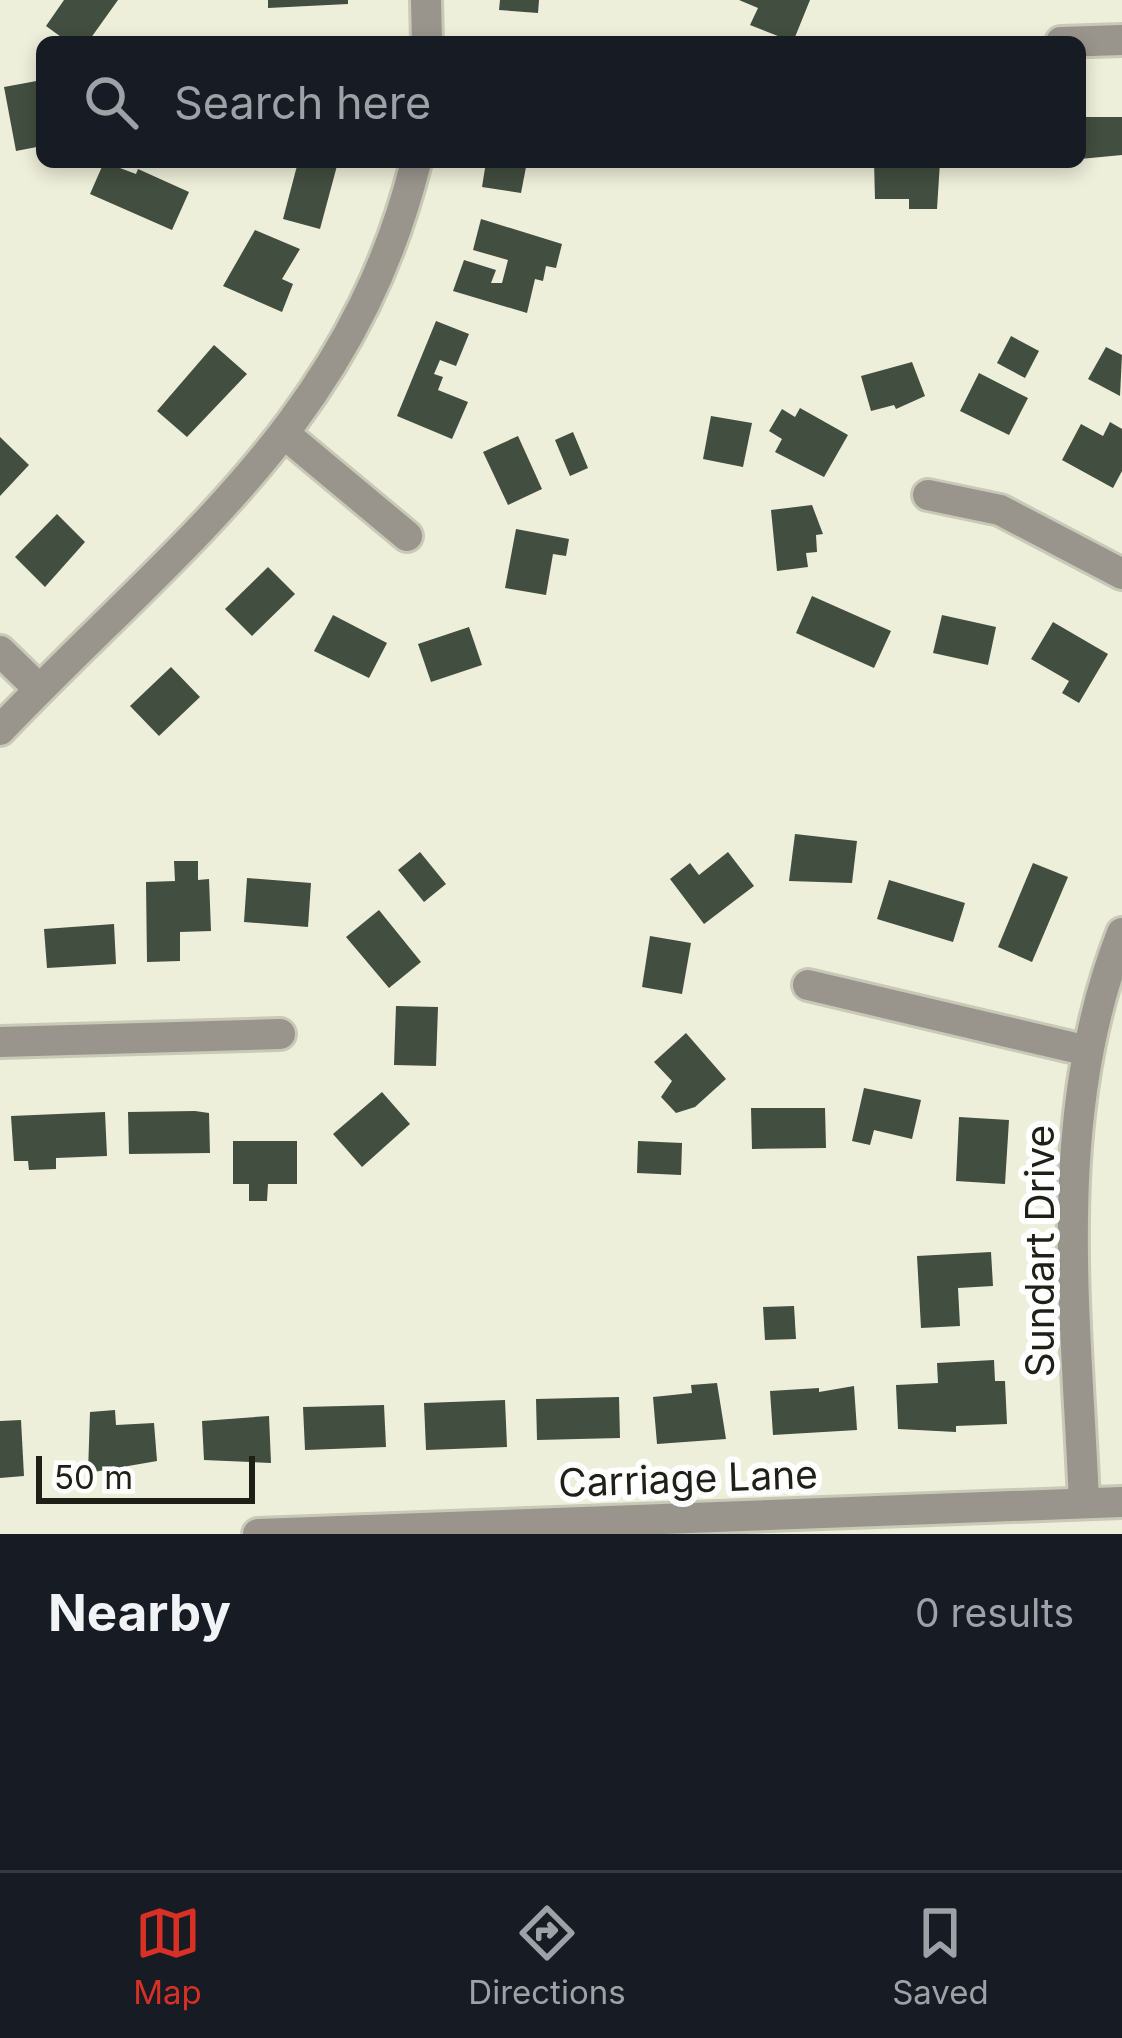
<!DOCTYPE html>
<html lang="en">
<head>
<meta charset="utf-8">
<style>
  body { margin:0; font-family:Inter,sans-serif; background:#20242c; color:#f1f3f6 }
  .scale { position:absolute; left:36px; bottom:30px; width:219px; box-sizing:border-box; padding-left:12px; border:6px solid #1e1f17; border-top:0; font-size:33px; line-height:42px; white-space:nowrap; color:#1e1f17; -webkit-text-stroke:9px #fff; paint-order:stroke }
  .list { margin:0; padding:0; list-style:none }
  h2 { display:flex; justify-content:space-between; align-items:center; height:156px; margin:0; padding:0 48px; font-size:51px }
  h2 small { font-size:39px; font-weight:400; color:#9ea1a6 }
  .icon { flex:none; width:66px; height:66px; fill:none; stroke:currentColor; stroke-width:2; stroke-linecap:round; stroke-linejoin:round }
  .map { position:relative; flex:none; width:1122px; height:1534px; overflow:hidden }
  .search { position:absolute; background:#171b24; box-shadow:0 6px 18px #0003; left:36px; right:36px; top:36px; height:132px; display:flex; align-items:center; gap:30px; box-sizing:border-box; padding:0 42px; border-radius:18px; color:#9ea1a6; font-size:45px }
  .sheet { height:336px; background:#171b24 }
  nav { display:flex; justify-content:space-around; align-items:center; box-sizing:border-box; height:168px; border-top:3px solid #363941; background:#171b24; font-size:33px; color:#9ea1a6 }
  nav a { display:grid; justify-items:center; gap:6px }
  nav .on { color:#d93025 }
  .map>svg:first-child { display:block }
</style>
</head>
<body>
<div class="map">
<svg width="1122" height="1534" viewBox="0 0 1122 1534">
  <rect width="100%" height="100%" fill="#edefda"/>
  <!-- building -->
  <g fill="#424e3f">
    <polygon points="64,0 118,0 88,42 68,42 46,26"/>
    <polygon points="268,0 348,0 348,4 268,8"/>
    <polygon points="500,0 539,0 538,13 499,10"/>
    <polygon points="739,0 810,0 793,42 750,25 758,8"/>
    <polygon points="42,80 42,146 16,151 4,87"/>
    <polygon points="1080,117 1122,117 1122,155 1080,159"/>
    <polygon points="104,162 136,174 138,169 189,192 172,230 90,194"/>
    <polygon points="298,162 338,162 320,229 283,219"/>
    <polygon points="486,162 527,162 521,193 482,187"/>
    <polygon points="874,162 940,162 937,209 909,209 909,199 875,199"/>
    <polygon points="481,219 562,244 556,268 546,266 543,281 535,279 527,313 453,291 464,260 496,270 491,283 502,283 508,260 473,250"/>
    <polygon points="255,230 300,249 282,279 293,284 282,312 223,286"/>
    <polygon points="436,321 469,334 456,366 440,360 434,374 443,377 438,390 468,402 452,439 397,416"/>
    <polygon points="1011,336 1039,351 1025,378 997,363"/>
    <polygon points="214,345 247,374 187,437 157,411"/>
    <polygon points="1106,347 1122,355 1120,396 1088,379"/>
    <polygon points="912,362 925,396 896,409 894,405 871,411 861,376"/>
    <polygon points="979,373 1028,398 1009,435 960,411"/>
    <polygon points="800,408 848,435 824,477 775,452 782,439 769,431 782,409 795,417"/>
    <polygon points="711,416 752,423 743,467 703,459"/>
    <polygon points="1110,422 1122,429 1122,471 1113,488 1062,460 1081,424 1103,436"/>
    <polygon points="573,432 588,468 570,476 555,440"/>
    <polygon points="518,436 542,489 508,505 483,452"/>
    <polygon points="0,437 29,465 0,496"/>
    <polygon points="812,505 823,534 816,535 817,552 806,553 808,567 777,571 771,510"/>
    <polygon points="57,514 85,542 45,587 15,557"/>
    <polygon points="516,529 569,539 566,556 553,554 546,595 505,588"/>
    <polygon points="268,567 295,594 252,636 225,609"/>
    <polygon points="812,596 891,631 874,668 796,633"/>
    <polygon points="333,615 387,643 369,678 314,651"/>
    <polygon points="942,615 996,627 988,665 933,653"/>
    <polygon points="1053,622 1108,654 1079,703 1062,693 1069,681 1031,659"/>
    <polygon points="469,627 482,665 431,682 418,644"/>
    <polygon points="171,667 200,697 159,736 130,706"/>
    <polygon points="795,834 857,841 852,883 789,881"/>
    <polygon points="420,852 446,884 424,902 398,870"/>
    <polygon points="728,852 754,886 704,924 670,879 690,863 699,875"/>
    <polygon points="174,861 198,861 198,880 209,879 211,931 180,932 180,961 147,962 146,882 175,881"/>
    <polygon points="1033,863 1068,877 1032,962 998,947"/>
    <polygon points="247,878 311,883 308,927 244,922"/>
    <polygon points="889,880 965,903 953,942 877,919"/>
    <polygon points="379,910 421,962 389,988 346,937"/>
    <polygon points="114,924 116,964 47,968 44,929"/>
    <polygon points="650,936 691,943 682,994 642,987"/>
    <polygon points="396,1006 438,1007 436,1066 394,1065"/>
    <polygon points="686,1033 726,1079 695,1107 676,1113 661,1097 672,1081 654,1062"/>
    <polygon points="864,1088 921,1100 912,1139 874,1130 870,1145 852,1141"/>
    <polygon points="382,1092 410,1124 362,1167 333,1134"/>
    <polygon points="751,1108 825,1108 826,1148 752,1149"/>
    <polygon points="195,1111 209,1113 210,1153 129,1154 128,1112"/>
    <polygon points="105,1112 107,1156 56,1158 56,1169 29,1170 28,1161 14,1161 11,1116"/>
    <polygon points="959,1117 1009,1120 1005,1184 956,1181"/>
    <polygon points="233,1141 297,1141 297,1184 268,1184 267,1201 249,1201 249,1184 233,1184"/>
    <polygon points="638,1141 682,1143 681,1175 637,1173"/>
    <polygon points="991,1252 993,1286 958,1288 960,1326 921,1328 917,1256"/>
    <polygon points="794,1306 796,1339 765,1340 763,1307"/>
    <polygon points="994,1360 995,1381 1005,1381 1007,1424 956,1426 956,1432 898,1429 896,1385 938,1383 937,1363"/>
    <polygon points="717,1383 726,1439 657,1444 653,1397 692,1393 691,1385"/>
    <polygon points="854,1386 857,1430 773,1435 770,1391 819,1388 819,1392"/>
    <polygon points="619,1397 620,1438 537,1440 536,1399"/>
    <polygon points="505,1400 507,1447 426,1450 424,1403"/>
    <polygon points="384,1405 386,1447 305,1450 303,1407"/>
    <polygon points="115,1410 116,1425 154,1423 157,1461 88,1473 90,1412"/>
    <polygon points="269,1416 271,1463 204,1460 202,1421"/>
    <polygon points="21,1420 24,1476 0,1478 0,1421"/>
  </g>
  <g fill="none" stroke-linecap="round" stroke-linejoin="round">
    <!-- minor casing -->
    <g stroke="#c8cab7" stroke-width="36">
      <g id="minor">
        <polyline points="426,0 427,42"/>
        <polyline points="1061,42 1122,40"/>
        <polyline points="287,436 407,536"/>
        <polyline points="928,495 1000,510 1122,574"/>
        <polyline points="0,651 39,689"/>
        <path d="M0,730C176,546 351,423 416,162"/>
        <polyline points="808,985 1088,1051"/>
        <polyline points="0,1042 280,1034"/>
        <path d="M1084,1502C1076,1310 1050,1117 1122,933"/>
        <polyline points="258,1534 1122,1502"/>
      </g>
    </g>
    <!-- minor -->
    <use href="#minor" stroke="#99958d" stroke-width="30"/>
  </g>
  <g text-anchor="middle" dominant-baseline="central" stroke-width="12" stroke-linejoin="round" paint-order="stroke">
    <!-- street labels -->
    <g font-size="39" fill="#1e1f17" stroke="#fff">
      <text transform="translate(1039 1251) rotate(-90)">Sundart Drive</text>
      <text transform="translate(688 1478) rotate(-2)">Carriage Lane</text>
    </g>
  </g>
</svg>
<div class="scale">50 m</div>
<div class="search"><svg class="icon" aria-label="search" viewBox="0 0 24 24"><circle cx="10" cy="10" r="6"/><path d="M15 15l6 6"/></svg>Search here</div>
</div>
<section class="sheet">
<h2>Nearby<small>0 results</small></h2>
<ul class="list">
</ul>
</section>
<nav>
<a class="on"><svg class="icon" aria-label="map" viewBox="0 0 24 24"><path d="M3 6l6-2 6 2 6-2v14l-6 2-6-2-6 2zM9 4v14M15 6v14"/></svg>Map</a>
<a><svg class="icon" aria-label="directions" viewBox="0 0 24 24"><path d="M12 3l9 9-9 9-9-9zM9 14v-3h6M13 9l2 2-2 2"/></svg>Directions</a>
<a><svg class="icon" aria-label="saved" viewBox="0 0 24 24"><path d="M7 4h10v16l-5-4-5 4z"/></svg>Saved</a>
</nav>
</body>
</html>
